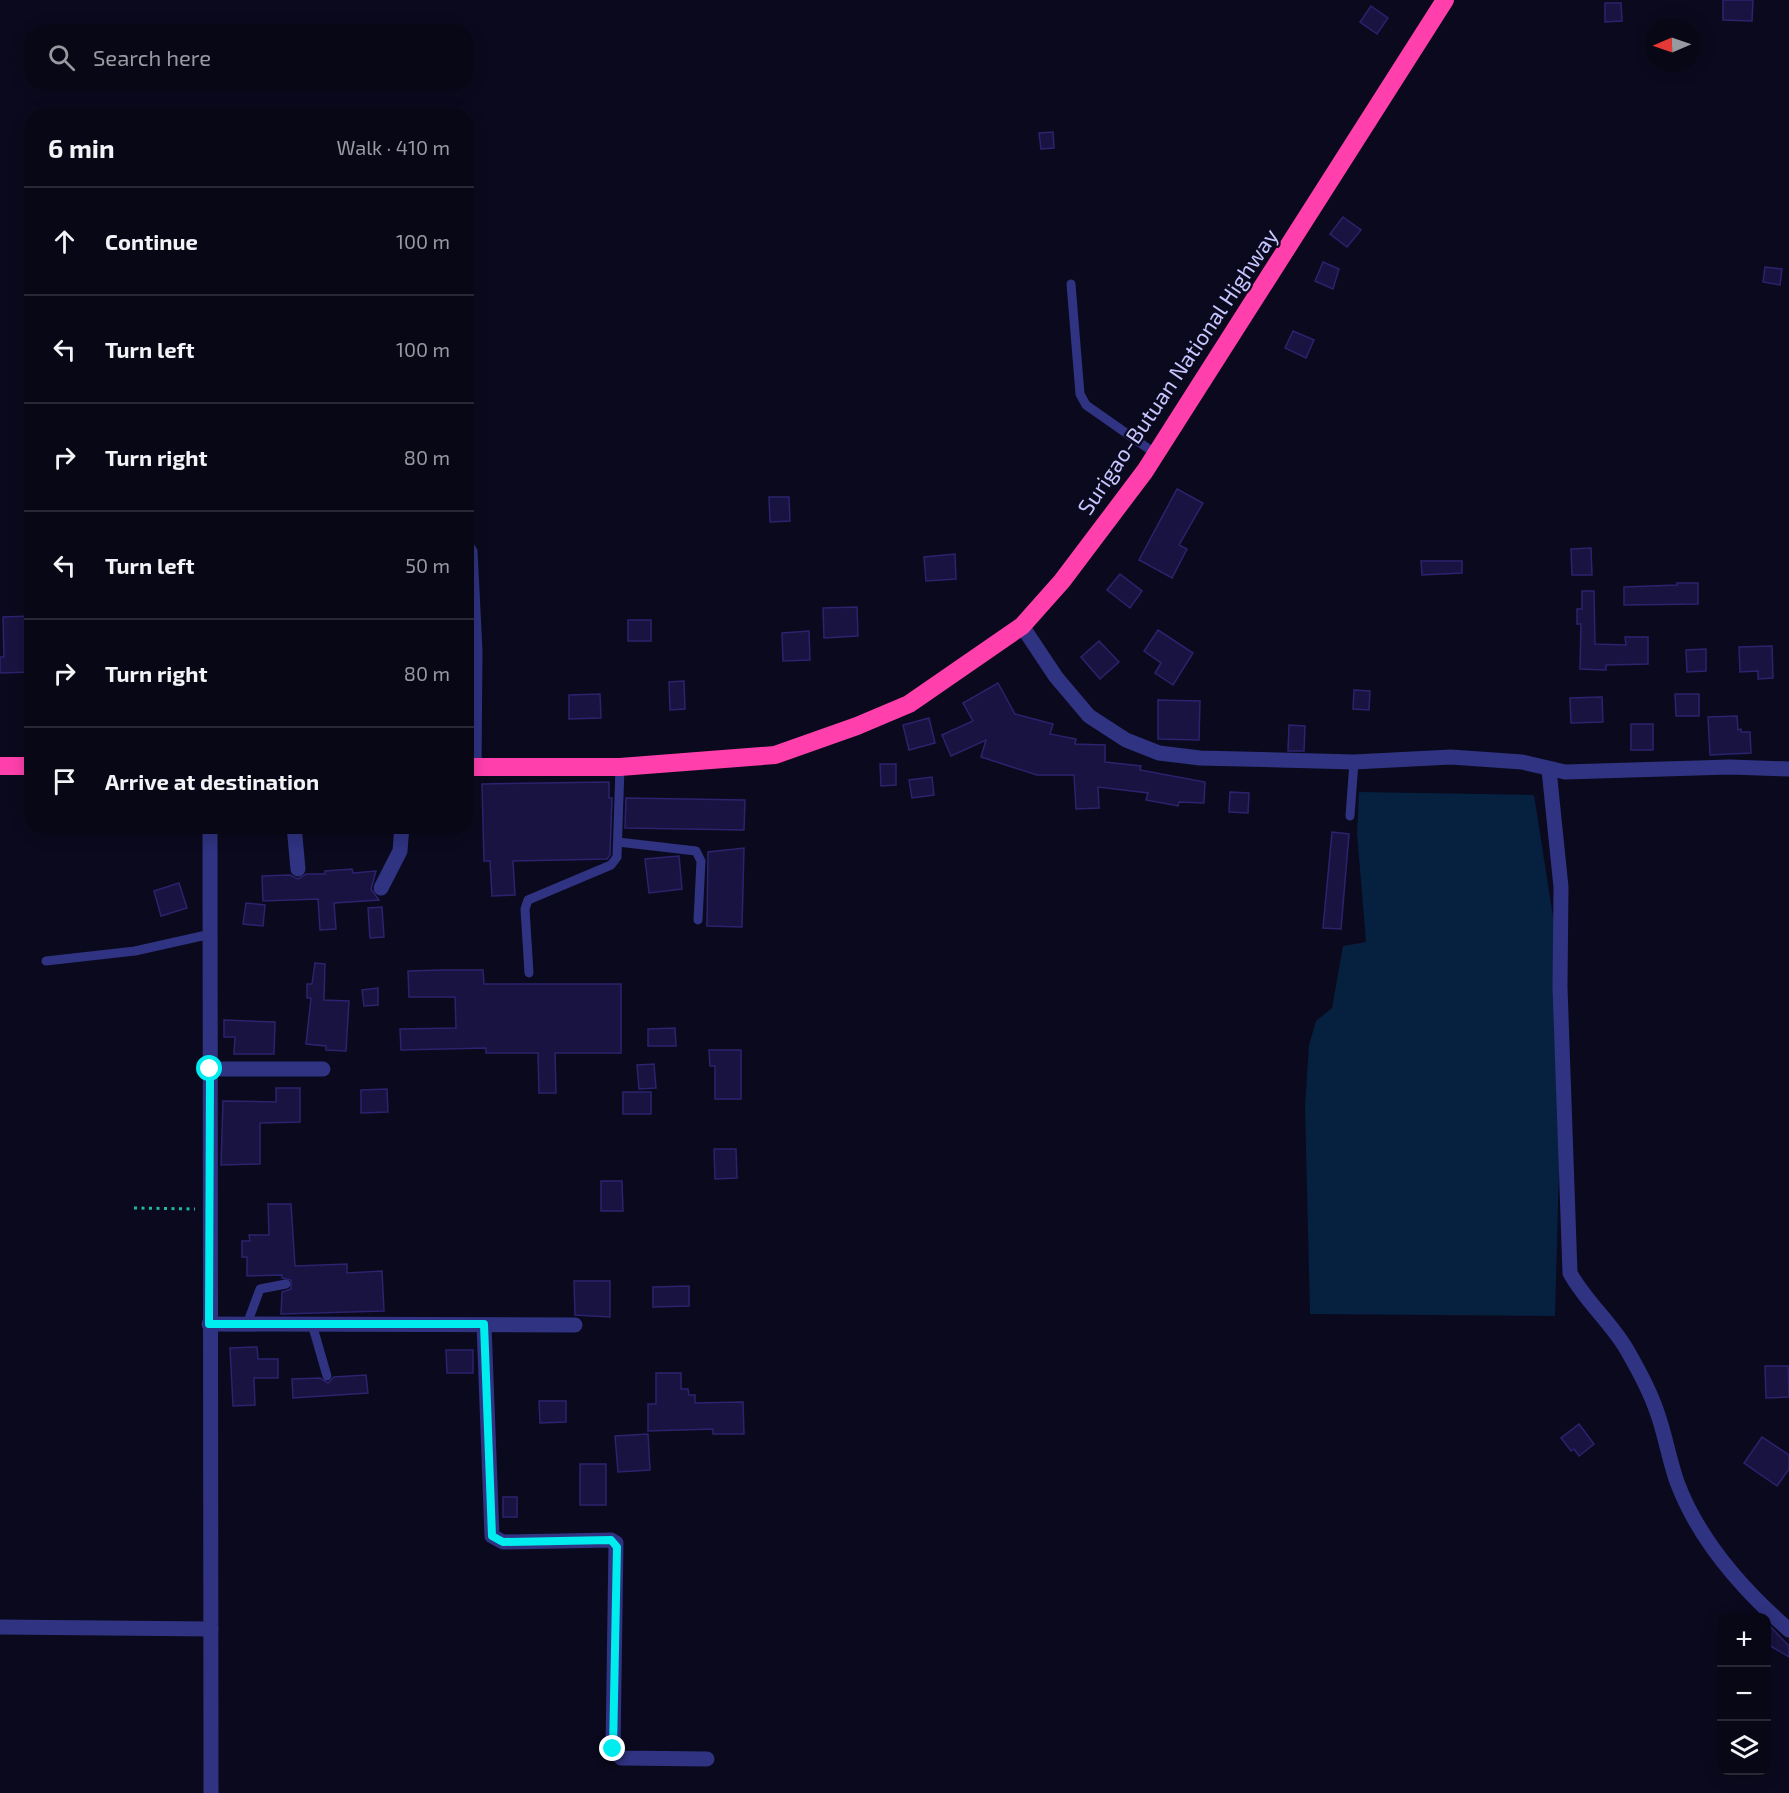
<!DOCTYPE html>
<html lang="en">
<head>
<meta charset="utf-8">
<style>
  body { margin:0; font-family:"Exo 2",sans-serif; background:#11101f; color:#f1f3f6 }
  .controls { position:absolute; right:18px; bottom:18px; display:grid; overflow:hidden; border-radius:12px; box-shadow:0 3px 15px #0003 }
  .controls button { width:54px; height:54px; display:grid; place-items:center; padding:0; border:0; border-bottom:2px solid #292835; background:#080716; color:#f1f3f6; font:30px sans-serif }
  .compass { position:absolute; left:1645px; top:18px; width:54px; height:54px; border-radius:50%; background:#080716; box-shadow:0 3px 15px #0003; rotate:268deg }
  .stop { position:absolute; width:18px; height:18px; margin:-14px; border:4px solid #00edf0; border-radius:50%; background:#fff }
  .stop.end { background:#00edf0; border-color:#fff; box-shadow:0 2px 6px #0008 }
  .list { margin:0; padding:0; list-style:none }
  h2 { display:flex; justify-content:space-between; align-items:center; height:78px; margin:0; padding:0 24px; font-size:26px }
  h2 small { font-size:20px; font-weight:400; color:#9899a1 }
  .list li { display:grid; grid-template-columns:39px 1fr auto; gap:18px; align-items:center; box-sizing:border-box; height:108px; padding:0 24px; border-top:2px solid #292835 }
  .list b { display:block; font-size:22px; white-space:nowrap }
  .list em { font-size:20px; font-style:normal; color:#9899a1 }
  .icon { flex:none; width:33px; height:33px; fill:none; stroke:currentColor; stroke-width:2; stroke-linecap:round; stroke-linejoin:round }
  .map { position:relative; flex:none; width:1789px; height:1793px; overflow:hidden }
  .search { position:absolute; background:#080716; box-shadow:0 3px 15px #0003; left:24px; top:24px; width:450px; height:66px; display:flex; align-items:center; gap:15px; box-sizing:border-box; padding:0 21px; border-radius:24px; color:#9899a1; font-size:22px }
  .panel { position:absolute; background:#080716; box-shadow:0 3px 15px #0003; left:24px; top:108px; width:450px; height:726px; border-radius:24px }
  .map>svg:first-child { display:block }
</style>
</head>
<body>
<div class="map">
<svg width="1789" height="1793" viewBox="0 0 1789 1793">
  <rect width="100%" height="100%" fill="#0b091d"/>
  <!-- water -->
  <polygon fill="#06203f" points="1359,792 1534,795 1564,987 1555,1316 1310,1314 1305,1107 1309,1045 1316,1021 1332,1008 1343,946 1366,942 1357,833"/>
  <!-- building -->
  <g fill="#181340" stroke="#2b236e" stroke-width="1.5">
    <polygon points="1723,0 1753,0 1752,21 1723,20"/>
    <polygon points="1605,3 1621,3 1622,21 1605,22"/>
    <polygon points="1371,6 1388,18 1377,34 1360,22"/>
    <polygon points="1053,132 1054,148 1041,149 1039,133"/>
    <polygon points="1343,217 1361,230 1347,247 1330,234"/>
    <polygon points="1323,262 1339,269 1333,289 1315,281"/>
    <polygon points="1765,267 1782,269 1780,285 1763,282"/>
    <polygon points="1293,331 1314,340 1306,358 1285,348"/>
    <polygon points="1177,489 1203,503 1179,545 1187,549 1172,578 1139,560"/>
    <polygon points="769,497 789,497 790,521 770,522"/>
    <polygon points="1591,548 1592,575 1572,575 1571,549"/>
    <polygon points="955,554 956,579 926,581 924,557"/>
    <polygon points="1421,561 1462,561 1462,573 1422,575"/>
    <polygon points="1120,574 1142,591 1130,608 1107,590"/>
    <polygon points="1677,583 1698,583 1698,604 1624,605 1624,587 1677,585"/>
    <polygon points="1582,591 1594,591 1595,644 1626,645 1625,637 1648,637 1648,664 1606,665 1606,670 1580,669 1581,624 1577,624 1577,609 1582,609"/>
    <polygon points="857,607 858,636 824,638 823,608"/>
    <polygon points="32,616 32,672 0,673 0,657 4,657 3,617"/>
    <rect x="628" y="620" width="23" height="21"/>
    <polygon points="1158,630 1193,653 1173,685 1155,673 1161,663 1144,651"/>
    <polygon points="809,631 810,660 783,661 782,633"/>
    <polygon points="1099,641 1119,662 1100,679 1081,657"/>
    <polygon points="1772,646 1773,678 1758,679 1758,671 1740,672 1739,647"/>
    <polygon points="1706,649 1706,671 1687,672 1686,650"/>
    <polygon points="684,681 685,709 670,710 669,682"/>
    <polygon points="998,683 1015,714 1053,724 1050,734 1076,739 1075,744 1105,745 1105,762 1141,766 1140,770 1205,782 1204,803 1179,802 1178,806 1146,800 1148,793 1098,787 1099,808 1076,809 1074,775 1037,775 981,757 986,740 951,756 942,735 973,721 963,703"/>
    <polygon points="1354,690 1370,691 1369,710 1353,709"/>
    <polygon points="600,694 601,718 569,719 569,695"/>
    <polygon points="1675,694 1699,694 1699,716 1676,716"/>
    <polygon points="1602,697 1603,722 1571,723 1570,698"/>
    <polygon points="1158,700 1200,701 1199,740 1158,739"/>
    <polygon points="1737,716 1738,730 1741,729 1741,732 1750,732 1751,753 1710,755 1708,717"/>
    <polygon points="929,718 935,743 909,750 903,725"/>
    <rect x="1631" y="724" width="22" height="26"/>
    <polygon points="1289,725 1305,726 1304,751 1288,751"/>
    <polygon points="880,764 896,764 896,785 881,786"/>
    <polygon points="932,777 934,795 912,798 909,780"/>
    <polygon points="609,782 609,798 612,798 610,855 607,859 513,861 515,895 492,896 490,861 484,861 482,784"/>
    <polygon points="1230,792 1249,793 1248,813 1229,812"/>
    <polygon points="626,798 745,800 744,830 625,828"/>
    <polygon points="1332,832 1349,834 1341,929 1323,928"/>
    <polygon points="744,848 742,927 707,926 708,852"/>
    <polygon points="679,856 682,889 649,893 645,859"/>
    <polygon points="352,869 353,873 376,871 371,889 379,900 334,903 336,929 320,930 318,899 263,901 262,876 290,875 298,879 306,874 325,874 325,871"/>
    <polygon points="179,883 187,908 161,916 154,891"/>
    <polygon points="246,903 265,905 263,926 243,924"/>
    <polygon points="382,907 384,937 370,938 368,908"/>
    <polygon points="315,963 325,964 324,1000 349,1001 346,1051 326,1050 326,1046 306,1044 311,998 307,998 307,984 312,984"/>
    <polygon points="443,970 483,970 484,984 621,984 621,1053 555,1053 556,1093 539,1093 538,1053 486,1053 486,1048 401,1050 400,1029 456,1028 455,997 409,997 408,971"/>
    <polygon points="378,988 378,1005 364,1006 362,990"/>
    <polygon points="224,1020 275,1022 274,1054 234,1054 235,1037 224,1037"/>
    <polygon points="675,1028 676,1046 648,1046 648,1029"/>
    <polygon points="709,1050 741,1050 741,1099 715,1099 715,1066 710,1066"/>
    <polygon points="654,1064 656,1088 639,1089 637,1065"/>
    <polygon points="276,1088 300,1088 300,1122 260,1123 260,1164 221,1165 223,1101 276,1102"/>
    <polygon points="387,1089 388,1112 361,1113 361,1090"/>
    <rect x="623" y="1092" width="28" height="22"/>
    <polygon points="714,1149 736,1149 737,1178 715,1179"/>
    <polygon points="601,1181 622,1181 623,1211 601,1211"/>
    <polygon points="268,1204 291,1204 295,1266 347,1264 347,1273 382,1271 384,1311 281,1314 282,1292 291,1289 291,1280 282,1278 282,1275 247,1276 247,1257 242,1257 242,1241 250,1241 249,1235 269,1235"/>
    <polygon points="574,1281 610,1281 610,1317 575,1315"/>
    <polygon points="689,1286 689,1306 653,1307 653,1287"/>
    <polygon points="257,1347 258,1359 278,1359 278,1378 254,1378 255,1405 233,1406 230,1348"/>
    <polygon points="446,1350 473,1350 473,1373 447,1373"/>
    <polygon points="1765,1366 1788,1366 1789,1397 1766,1398"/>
    <polygon points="656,1373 681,1373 681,1389 688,1389 689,1395 695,1395 695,1403 743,1402 744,1434 713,1434 713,1429 648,1431 648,1404 656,1404"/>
    <polygon points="366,1375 368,1393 293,1398 292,1379 320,1378 328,1383 334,1377"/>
    <polygon points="539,1401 566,1401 566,1422 540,1423"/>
    <polygon points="1579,1424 1594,1444 1579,1456 1574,1449 1571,1451 1561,1438"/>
    <polygon points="648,1434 650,1470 618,1472 615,1436"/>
    <polygon points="1762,1437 1789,1455 1789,1469 1777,1486 1744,1463"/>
    <rect x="580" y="1464" width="26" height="41"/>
    <rect x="503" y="1497" width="14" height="20"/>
    <polygon points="1767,1623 1789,1646 1789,1657 1767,1644"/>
  </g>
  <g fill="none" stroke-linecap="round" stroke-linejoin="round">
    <!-- path -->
    <polyline stroke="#20b8a1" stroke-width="3" stroke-dasharray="3 4.5" stroke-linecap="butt" points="134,1208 195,1209"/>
    <!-- lane -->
    <g stroke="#2f3381" stroke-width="9">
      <polyline points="1071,284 1080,394 1086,405 1156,454"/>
      <polyline points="466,540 473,551 478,651 477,767"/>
      <polyline points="1350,816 1354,762"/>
      <polyline points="618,842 696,851 701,861 698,920"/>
      <polyline points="46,961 135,951 211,934"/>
      <polyline points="529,973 525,909 528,900 611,865 617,857 620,767"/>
      <polyline points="247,1324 260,1289 286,1284"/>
      <polyline points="312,1324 327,1376"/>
    </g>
    <!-- street -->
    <g stroke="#2f3381" stroke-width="15">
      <polyline points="1022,626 1056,677 1089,716 1126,740 1159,753 1200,758 1354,762 1451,757 1522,762 1565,772 1730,767 1789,769"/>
      <path d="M1549,770L1561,887L1560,987L1570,1273C1585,1301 1611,1322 1627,1350C1638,1369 1650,1391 1657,1412C1665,1434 1669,1459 1677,1482C1699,1541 1743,1590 1789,1630"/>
      <polyline points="210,826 211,1793"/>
      <polyline points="294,826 298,869"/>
      <polyline points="381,888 400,851 402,826"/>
      <polyline points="210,1069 323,1069"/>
      <polyline points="209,1324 575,1325"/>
      <polyline points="484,1325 492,1536 503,1542 611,1540 616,1543 613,1749 621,1758 707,1759"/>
      <polyline points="0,1627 211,1629"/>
    </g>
    <!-- highway -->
    <g stroke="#ff40ac" stroke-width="18">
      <polyline points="0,766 32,766"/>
      <polyline points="466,767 620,767 775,755 857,726 909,704 1022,626 1062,581 1145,471 1445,0"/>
    </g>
  </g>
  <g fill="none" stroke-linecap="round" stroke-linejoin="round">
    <!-- route -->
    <polyline stroke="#00edf0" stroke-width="8" points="210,1069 209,1324 484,1324 492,1536 503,1542 611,1540 617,1547 613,1749"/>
  </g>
  <g text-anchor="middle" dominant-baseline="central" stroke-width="4.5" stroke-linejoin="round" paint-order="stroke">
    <!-- street labels -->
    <g font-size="22" fill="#c6c5ff" stroke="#0b091d">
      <text transform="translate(1177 371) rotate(-56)">Surigao-Butuan National Highway</text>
    </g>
  </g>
</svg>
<div class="controls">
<button>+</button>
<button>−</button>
<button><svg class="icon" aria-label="layers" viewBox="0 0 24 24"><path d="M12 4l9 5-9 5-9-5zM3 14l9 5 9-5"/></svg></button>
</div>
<svg class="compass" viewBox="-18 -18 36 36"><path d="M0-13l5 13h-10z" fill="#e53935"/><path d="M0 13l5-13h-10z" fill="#9899a1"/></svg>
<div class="stop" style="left:210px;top:1069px"></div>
<div class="stop end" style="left:613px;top:1749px"></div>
<div class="search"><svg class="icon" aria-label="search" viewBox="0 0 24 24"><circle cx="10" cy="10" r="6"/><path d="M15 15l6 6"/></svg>Search here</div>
<section class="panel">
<h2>6 min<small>Walk · 410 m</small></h2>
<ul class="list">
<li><svg class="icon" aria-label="ahead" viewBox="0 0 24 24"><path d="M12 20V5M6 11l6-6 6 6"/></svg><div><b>Continue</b></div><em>100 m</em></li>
<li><svg class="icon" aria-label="left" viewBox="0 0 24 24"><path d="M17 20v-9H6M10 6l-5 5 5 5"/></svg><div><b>Turn left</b></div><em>100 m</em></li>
<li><svg class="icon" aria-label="right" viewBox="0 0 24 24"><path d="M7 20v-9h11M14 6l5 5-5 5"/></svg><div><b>Turn right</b></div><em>80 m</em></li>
<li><svg class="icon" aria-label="left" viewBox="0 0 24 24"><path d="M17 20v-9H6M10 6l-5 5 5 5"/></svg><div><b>Turn left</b></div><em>50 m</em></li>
<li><svg class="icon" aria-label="right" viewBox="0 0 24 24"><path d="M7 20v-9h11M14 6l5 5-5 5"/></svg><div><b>Turn right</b></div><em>80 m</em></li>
<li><svg class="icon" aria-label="arrive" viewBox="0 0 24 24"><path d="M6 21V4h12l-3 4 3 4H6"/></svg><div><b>Arrive at destination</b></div></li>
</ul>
</section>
</div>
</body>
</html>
